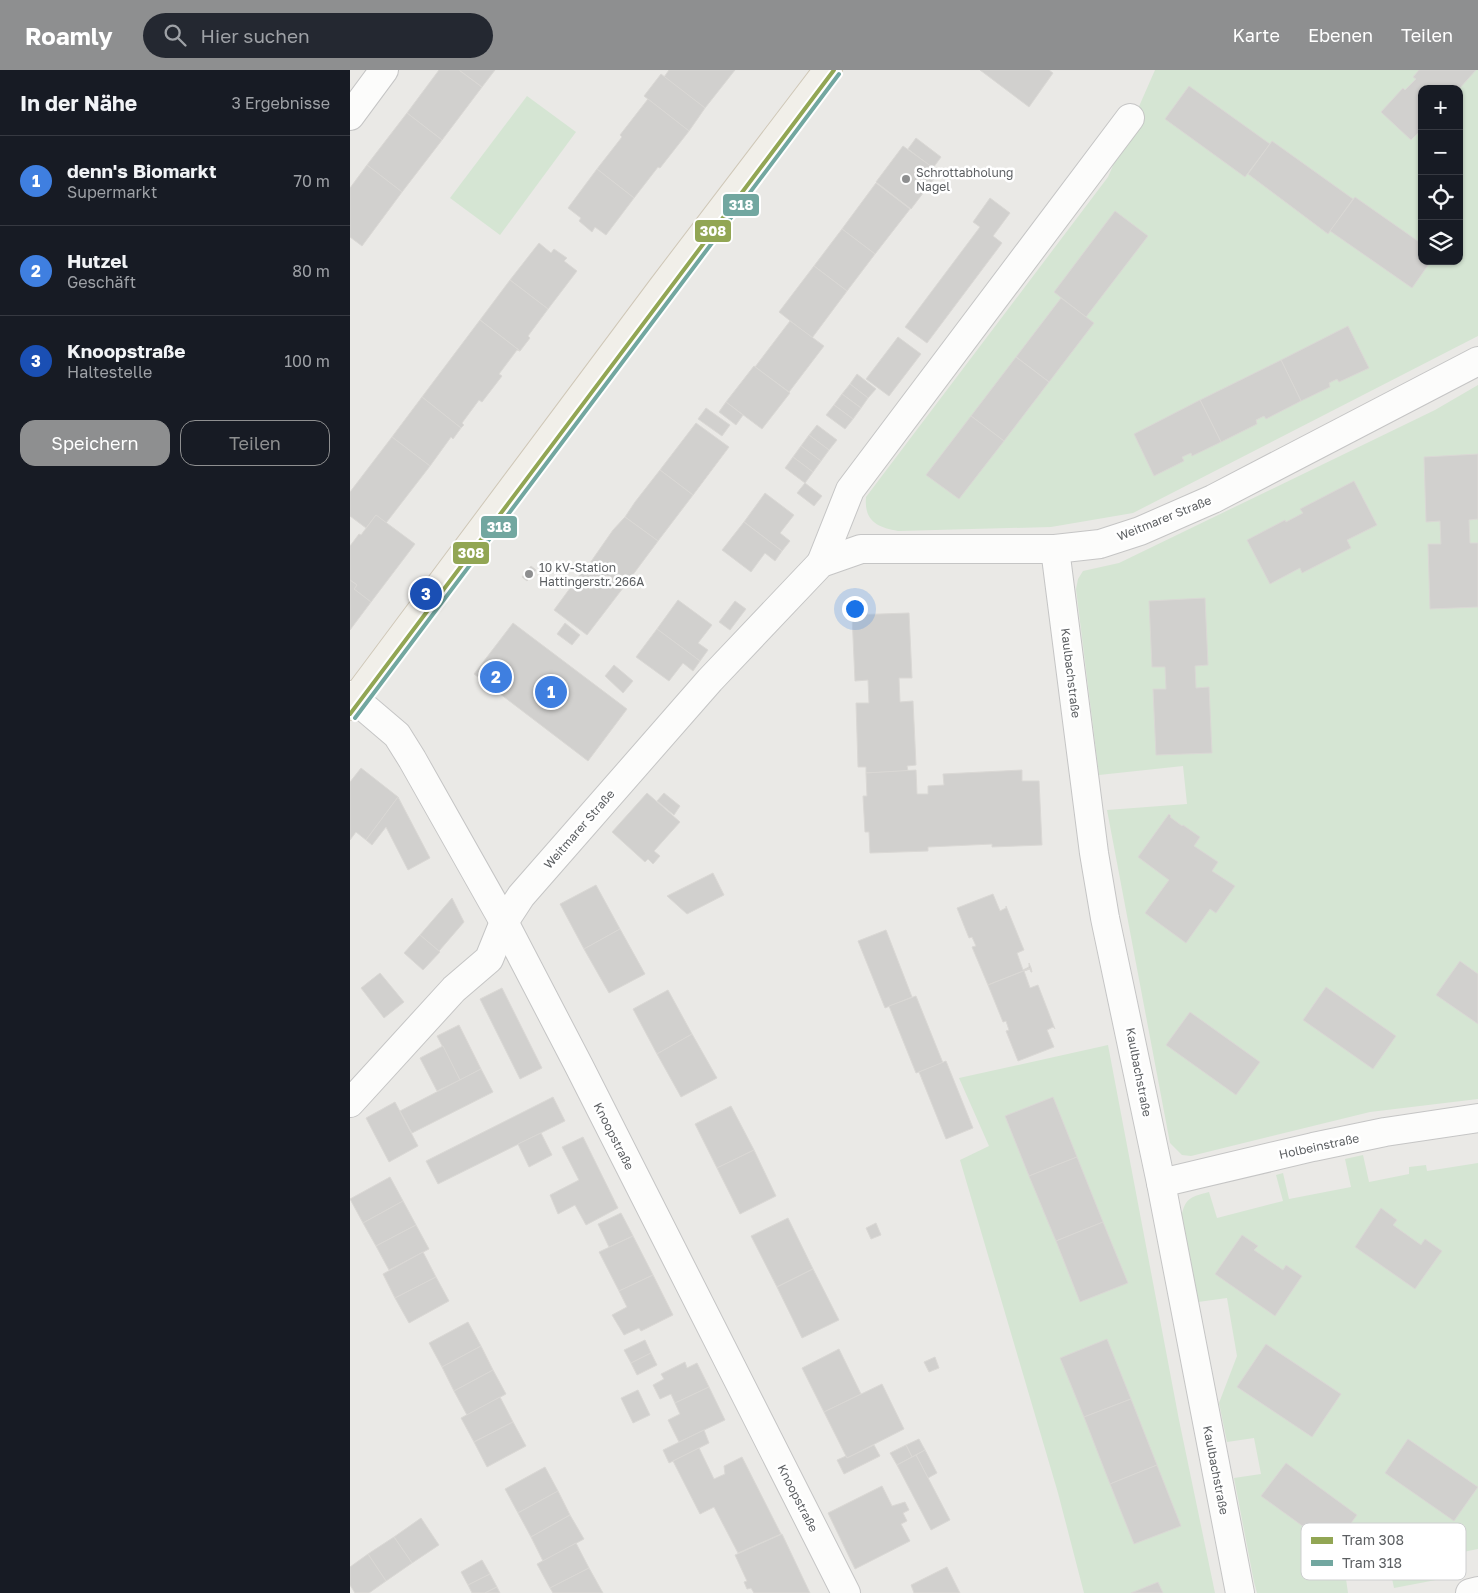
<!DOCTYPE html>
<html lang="de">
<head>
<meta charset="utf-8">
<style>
  body { margin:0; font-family:"Golos Text",sans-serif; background:#242831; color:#f1f3f6 }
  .controls { position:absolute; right:15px; top:15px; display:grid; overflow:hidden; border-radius:10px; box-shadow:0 1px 4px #0004 }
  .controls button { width:45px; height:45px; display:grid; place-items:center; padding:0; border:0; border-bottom:1px solid #363941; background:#171b24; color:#f1f3f6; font:25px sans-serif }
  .you { position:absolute; left:504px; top:538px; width:18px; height:18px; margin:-12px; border:4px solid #fff; border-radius:50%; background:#1a73e8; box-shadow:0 0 0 8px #1a73e833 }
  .badge { display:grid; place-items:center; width:32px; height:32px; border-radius:50%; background:#8e8f90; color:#fff; font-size:16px; font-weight:700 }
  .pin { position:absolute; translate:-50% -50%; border:2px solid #fff; box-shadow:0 1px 5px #0006 }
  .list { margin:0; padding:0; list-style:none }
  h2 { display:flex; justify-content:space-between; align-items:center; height:65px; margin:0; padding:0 20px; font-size:21px }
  h2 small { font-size:16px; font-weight:400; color:#9ea1a6 }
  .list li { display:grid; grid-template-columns:32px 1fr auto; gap:15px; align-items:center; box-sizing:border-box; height:90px; padding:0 20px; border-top:1px solid #363941 }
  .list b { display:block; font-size:19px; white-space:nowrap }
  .list p { margin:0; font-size:16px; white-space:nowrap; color:#9ea1a6 }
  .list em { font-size:16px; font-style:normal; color:#9ea1a6 }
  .actions { display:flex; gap:10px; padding:15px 20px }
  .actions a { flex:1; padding:11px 0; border:1px solid #8e8f90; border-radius:15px; text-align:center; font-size:18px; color:#8e8f90 }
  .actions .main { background:#8e8f90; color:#fff }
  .icon { flex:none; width:28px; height:28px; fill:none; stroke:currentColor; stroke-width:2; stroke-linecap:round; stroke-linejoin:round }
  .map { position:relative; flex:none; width:1128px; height:1523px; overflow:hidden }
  header { display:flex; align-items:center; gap:30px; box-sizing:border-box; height:70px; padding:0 25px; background:#8e8f90; color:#fff }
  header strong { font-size:24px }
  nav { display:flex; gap:28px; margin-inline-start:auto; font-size:18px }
  .search { width:350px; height:45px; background:#242831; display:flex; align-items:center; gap:12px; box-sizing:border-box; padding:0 18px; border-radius:28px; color:#9ea1a6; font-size:19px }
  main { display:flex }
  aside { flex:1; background:#171b24 }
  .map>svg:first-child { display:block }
</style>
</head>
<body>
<header>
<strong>Roamly</strong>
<div class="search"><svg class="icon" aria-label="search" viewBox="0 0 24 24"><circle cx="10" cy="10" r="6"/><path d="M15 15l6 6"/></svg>Hier suchen</div>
<nav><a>Karte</a><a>Ebenen</a><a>Teilen</a></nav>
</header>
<main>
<aside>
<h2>In der Nähe<small>3 Ergebnisse</small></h2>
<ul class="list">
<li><span class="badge" style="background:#3f7fe0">1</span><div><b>denn's Biomarkt</b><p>Supermarkt</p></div><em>70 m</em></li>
<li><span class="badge" style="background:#3f7fe0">2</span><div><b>Hutzel</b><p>Geschäft</p></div><em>80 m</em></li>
<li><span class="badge" style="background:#1a4fb4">3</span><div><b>Knoopstraße</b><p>Haltestelle</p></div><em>100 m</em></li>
</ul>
<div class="actions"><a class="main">Speichern</a><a>Teilen</a></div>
</aside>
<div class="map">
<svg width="1128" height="1523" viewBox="0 0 1128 1523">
  <rect width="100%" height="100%" fill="#eae9e6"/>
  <!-- green -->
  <g fill="#d5e5d3" fill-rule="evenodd">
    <path d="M805,0H1128V266L783,443L701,457L548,461C527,457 514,451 516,427L758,107ZM1072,19H1109V191H1072Z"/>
    <polygon points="177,26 226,62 150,165 100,128"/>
    <polygon points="1128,315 1128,1029 1020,1042 841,1086 832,1085 820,1073 757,740 837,734 833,696 749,705 726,519 728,509 733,501 769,493 1085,340"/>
    <polygon points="758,975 829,1350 865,1523 734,1523 708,1423 610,1090 639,1076 609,1008"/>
    <path d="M1013,1085L1019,1112L1059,1104V1097L1076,1095L1077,1101L1128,1093V1479L1103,1484L1107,1506L1044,1518L1039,1494L995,1502L998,1523H907L904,1512L884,1408L911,1404L904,1368L877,1372L869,1333L887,1286L877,1228L848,1232L831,1150C834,1129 839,1127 859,1122L867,1148L933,1131L926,1105L933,1103L939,1129L1001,1117L995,1089Z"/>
  </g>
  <!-- building -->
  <g fill="#d1d0ce" stroke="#dad8d5">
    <polygon points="89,0 109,0 132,17 92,70 57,43"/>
    <polygon points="109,0 145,0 132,17"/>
    <polygon points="319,0 385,0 355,38 314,7"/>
    <polygon points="630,0 699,0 703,3 679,37"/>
    <polygon points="1069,0 1126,0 1109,19 1072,19 1072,59 1061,70 1031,42 1053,18 1055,20 1066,9 1063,7"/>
    <polygon points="311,4 355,38 339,61 294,26"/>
    <polygon points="839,16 920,74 895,107 815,49"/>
    <polygon points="298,29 339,61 310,98 308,97 284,128 247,99 272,67 270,65"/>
    <polygon points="57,43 92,70 52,122 17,95"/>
    <polygon points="566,68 591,87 583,98 558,79"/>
    <polygon points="922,71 1003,129 978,164 898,104"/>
    <polygon points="553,76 589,102 561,139 526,112"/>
    <polygon points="17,95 52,122 12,176 0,167 0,118"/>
    <polygon points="247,99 284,128 256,165 245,157 242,162 229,151 231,148 218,138"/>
    <polygon points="526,113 560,139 525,184 492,159"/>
    <polygon points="1005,127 1072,174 1072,191 1081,191 1062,218 980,161"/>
    <polygon points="640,128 660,143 643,166 652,173 577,273 555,257 630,157 623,152"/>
    <polygon points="765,141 798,166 736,247 704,222"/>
    <polygon points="492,159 525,184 497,221 464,196"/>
    <polygon points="189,173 201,183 204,179 217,188 214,191 227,201 198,239 160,210"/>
    <polygon points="464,196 497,221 462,268 429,242"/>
    <polygon points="160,210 198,239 178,266 180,268 170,281 130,250"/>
    <polygon points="711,228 744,253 699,312 666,287"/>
    <polygon points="130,250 170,281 167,280 149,304 152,306 132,332 129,330 112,353 114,355 111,358 72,327"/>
    <polygon points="440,251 474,276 439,322 405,297"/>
    <polygon points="998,256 1019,298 989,312 987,309 979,313 980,317 951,331 931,290"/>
    <polygon points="548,267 571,284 539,326 516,309"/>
    <polygon points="666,287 699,312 654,371 621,346"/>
    <polygon points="931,290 951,331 916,349 914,346 906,350 907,354 871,372 850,330"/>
    <polygon points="404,296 440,323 412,359 376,332"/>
    <polygon points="507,304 526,319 518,328 500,314"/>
    <polygon points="500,314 518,328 511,338 492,324"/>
    <polygon points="492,324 511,338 503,349 484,335"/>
    <polygon points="72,327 111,358 103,369 101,367 80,396 42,367"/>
    <polygon points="850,330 871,372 842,386 841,383 832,387 834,391 804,406 784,364"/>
    <polygon points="376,332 393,345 386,355 369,342"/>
    <polygon points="484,335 503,349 495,359 476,345"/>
    <polygon points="356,338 380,355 372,366 348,349"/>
    <polygon points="621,346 654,371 609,429 576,405"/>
    <polygon points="346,353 379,377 343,425 310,400"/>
    <polygon points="467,355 487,370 479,380 459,365"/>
    <polygon points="459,365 479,380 471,391 451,376"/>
    <polygon points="42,367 80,396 36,453 26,445 16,458 0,446 0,422"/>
    <polygon points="451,376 471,391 463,402 443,387"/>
    <polygon points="1128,384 1128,449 1119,450 1120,473 1128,473 1128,537 1080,539 1078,474 1091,474 1090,451 1076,452 1074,387"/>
    <polygon points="443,387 463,402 455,413 435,398"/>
    <polygon points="310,400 343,425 308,471 275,447 285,432"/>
    <polygon points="1004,411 1027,455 997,470 1001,478 952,503 950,498 920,514 897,470 935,450 936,452 953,443 950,439"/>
    <polygon points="455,413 472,426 464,436 447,423"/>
    <polygon points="415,423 444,445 430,463 440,471 432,481 394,452"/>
    <polygon points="26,445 65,474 21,532 4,519 7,515 0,510 0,476 9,464 11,465"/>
    <polygon points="275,447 308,471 273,518 240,493 263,460"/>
    <polygon points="394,452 432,481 425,491 415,483 401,502 372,480"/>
    <polygon points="240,493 273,518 237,565 204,540 229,506"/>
    <polygon points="181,496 186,500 177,511 172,507"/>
    <polygon points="0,510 7,515 4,519 21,532 0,560"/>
    <polygon points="855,528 858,595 845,596 846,618 859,617 862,683 806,685 803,619 816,619 815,597 802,597 799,531"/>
    <polygon points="328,530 362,555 348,573 358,580 350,591 307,559"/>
    <polygon points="385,531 396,539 380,560 369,552"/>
    <polygon points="559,543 562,608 549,608 550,632 563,631 566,695 557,696 558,701 516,703 516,697 508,697 506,633 519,633 518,610 505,611 502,545"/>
    <polygon points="163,553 277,639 238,691 124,604"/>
    <polygon points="215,553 230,565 222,575 207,564"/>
    <polygon points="307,559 350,591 343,601 333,593 319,611 286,587"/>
    <polygon points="264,595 283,611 273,623 255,606"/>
    <polygon points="11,698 48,727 16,770 6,762 0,770 0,712"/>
    <polygon points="566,700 567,724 578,724 578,716 594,715 593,704 672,700 672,711 689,711 692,775 642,777 642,774 578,777 578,781 520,783 519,762 515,762 513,726 517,726 516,703"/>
    <polygon points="297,723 330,752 304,781 310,786 303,794 298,789 295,792 262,762"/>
    <polygon points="314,723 330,736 324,745 307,731"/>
    <polygon points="48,727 80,788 58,800 36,757 22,775 16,770"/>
    <polygon points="819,744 821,746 820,747 832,756 833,755 850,767 844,776 868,792 862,801 885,816 866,843 860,839 836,873 795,843 819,810 788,787"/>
    <polygon points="363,803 374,825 337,844 317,826"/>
    <polygon points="246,815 270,859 234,879 210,834"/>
    <polygon points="643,824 650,841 656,838 656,836 674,880 667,883 673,900 679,897 679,893 681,898 638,915 622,877 626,876 622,867 619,868 607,838"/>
    <polygon points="102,828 114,852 89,881 70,865"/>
    <polygon points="270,859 295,904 259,923 234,879"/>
    <polygon points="536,860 562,927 535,938 508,871"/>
    <polygon points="70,865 90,882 73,900 54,883"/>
    <polygon points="1110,891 1128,904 1128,954 1086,925"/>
    <polygon points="681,898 682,902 681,902 680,899 674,901 680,918 688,915 705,959 703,957 697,960 704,977 668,991 656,961 659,960 656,951 653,952 638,915"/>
    <polygon points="30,903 54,932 34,948 11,918"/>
    <polygon points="976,917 1046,966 1023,999 953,950"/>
    <polygon points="152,918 192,998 170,1009 130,929"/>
    <polygon points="318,920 342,964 307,984 283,939"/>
    <polygon points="566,926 593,993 566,1003 539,936"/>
    <polygon points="840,942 910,992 886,1025 816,975"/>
    <polygon points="109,955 131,999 110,1010 87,966"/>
    <polygon points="342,964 367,1008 331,1027 307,984"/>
    <polygon points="93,976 110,1010 87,1021 70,988"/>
    <polygon points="596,991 623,1058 596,1069 569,1002"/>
    <polygon points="131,999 143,1022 62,1063 50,1041"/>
    <polygon points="203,1027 215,1051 88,1114 76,1091"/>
    <polygon points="703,1027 727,1087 679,1106 655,1046"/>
    <polygon points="45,1032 68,1076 39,1092 16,1048"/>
    <polygon points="381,1036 404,1080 367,1098 345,1054"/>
    <polygon points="191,1063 202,1085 179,1097 168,1074"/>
    <polygon points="233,1067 268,1138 236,1155 225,1135 208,1144 200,1125 229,1110 212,1077"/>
    <polygon points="404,1080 426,1126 390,1144 367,1098"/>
    <polygon points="727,1087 753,1152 706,1171 679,1106"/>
    <polygon points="40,1107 53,1131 13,1153 0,1129"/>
    <polygon points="53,1131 66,1155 26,1176 13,1153"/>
    <polygon points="1031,1138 1047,1150 1043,1155 1071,1175 1075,1169 1092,1181 1065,1219 1005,1177"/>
    <polygon points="271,1143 283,1166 259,1177 248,1154"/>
    <polygon points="438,1148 463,1199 427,1217 401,1166"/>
    <polygon points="753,1152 778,1213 730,1232 706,1171"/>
    <polygon points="526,1153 531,1165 521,1169 516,1158"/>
    <polygon points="66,1155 79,1179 39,1200 26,1176"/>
    <polygon points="892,1165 908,1176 904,1180 933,1200 936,1195 952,1206 925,1246 865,1204"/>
    <polygon points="283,1166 303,1205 269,1221 249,1182"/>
    <polygon points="73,1182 86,1207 45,1228 33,1204"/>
    <polygon points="463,1199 489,1250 452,1268 427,1217"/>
    <polygon points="303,1205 323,1245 291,1261 289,1258 274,1265 262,1245 277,1237 269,1221"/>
    <polygon points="86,1207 99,1231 59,1253 45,1228"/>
    <polygon points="118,1252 131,1276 92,1297 79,1273"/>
    <polygon points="757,1269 781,1329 734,1347 710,1288"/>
    <polygon points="295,1270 301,1283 281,1293 274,1280"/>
    <polygon points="916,1274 991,1324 962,1367 887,1317"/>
    <polygon points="131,1276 143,1300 104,1321 92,1297"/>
    <polygon points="489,1279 511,1324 474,1342 452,1298"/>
    <polygon points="301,1283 307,1295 287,1305 281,1293"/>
    <polygon points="585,1287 589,1298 579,1302 574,1292"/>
    <polygon points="335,1292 337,1298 347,1293 359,1317 325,1333 321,1324 310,1329 303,1315 314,1309 311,1304"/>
    <polygon points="143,1300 156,1324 117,1345 104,1321"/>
    <polygon points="532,1314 554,1359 497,1388 474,1342"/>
    <polygon points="359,1317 375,1350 329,1372 318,1350 330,1344 325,1333"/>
    <polygon points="288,1320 300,1345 283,1353 271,1328"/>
    <polygon points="150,1327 163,1352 124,1372 111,1348"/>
    <polygon points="781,1329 807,1395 760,1414 734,1347"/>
    <polygon points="163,1352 176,1376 137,1397 124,1372"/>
    <polygon points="354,1360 359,1373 319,1393 313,1380"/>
    <polygon points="569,1369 575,1380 562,1387 556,1375"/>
    <polygon points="1058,1369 1128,1417 1104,1451 1035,1403"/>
    <polygon points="524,1375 530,1386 494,1404 487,1390 496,1386 497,1388"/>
    <polygon points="556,1375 562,1387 547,1395 540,1383"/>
    <polygon points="349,1378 364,1409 375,1404 374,1396 392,1387 431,1464 388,1483 364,1437 350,1444 323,1391"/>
    <polygon points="575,1380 587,1403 578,1408 566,1385"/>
    <polygon points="566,1385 600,1450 581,1460 547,1395"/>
    <polygon points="936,1393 1007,1445 983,1478 911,1426"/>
    <polygon points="807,1395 831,1456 784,1474 760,1414"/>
    <polygon points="195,1397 208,1421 168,1443 155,1419"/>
    <polygon points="532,1416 542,1436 555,1432 559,1440 553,1443 557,1451 551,1454 560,1471 505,1499 478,1443"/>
    <polygon points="208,1421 220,1445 181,1467 168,1443"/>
    <polygon points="220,1445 234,1469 193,1491 181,1467"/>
    <polygon points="71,1448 89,1475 62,1493 44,1467"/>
    <polygon points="432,1464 460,1523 404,1523 401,1518 397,1519 394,1512 397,1511 385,1485"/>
    <polygon points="44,1467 62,1493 36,1511 18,1484"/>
    <polygon points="226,1473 239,1498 200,1518 187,1494"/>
    <polygon points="18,1484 36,1511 19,1523 5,1523 0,1515 0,1497"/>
    <polygon points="132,1490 140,1504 118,1515 111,1502"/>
    <polygon points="597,1497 610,1523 564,1523 561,1515"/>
    <polygon points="239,1498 253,1523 203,1523 200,1518"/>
    <polygon points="140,1504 147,1517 135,1523 122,1523 118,1515"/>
    <polygon points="808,1512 813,1523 781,1523"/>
    <polygon points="147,1517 150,1523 135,1523"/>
  </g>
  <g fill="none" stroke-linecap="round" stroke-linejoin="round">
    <!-- minor casing -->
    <g stroke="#c5c5c5" stroke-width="30">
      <g id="minor">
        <polyline points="0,46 34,0"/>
        <polyline points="705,479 744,783 755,848 811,1113 890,1523"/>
        <polyline points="471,493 500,420 780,48"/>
        <polyline points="0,625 47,665 62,689 154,852 229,996 496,1523"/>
        <polyline points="0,1033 104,919 139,889 154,852 171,826 360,610 471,493 511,479 705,479 750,474 790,461 863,429 1128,291"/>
        <polyline points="811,1113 963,1077 1035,1062 1128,1048"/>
        <polyline points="1120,1523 1128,1521"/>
      </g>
    </g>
    <!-- major casing -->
    <g stroke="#cfc7b7" stroke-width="30">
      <polyline id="major" points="0,636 312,218 478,0"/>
    </g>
    <!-- minor -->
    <use href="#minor" stroke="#fcfcfb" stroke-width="28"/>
    <!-- major -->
    <use href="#major" stroke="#f1efe9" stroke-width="28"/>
    <!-- tram-1 casing -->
    <g stroke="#fff" stroke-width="8">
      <polyline id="tram-1" points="0,644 484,0"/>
    </g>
    <!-- tram-2 casing -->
    <g stroke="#fff" stroke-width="8">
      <polyline id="tram-2" points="5,648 489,4"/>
    </g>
    <!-- tram-1 -->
    <use href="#tram-1" stroke="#92a654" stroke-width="4"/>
    <!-- tram-2 -->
    <use href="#tram-2" stroke="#72a7a0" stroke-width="4"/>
  </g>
  <!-- markers -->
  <g fill="#8e8f90" stroke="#fff" stroke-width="2">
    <circle cx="556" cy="109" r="5"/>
    <circle cx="179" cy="504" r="5"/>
  </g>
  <g text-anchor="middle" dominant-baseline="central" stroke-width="5" stroke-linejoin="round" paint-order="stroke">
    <!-- poi labels -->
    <g font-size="12" fill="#5c5f62" stroke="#fff" text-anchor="start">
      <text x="566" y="102">Schrottabholung<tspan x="566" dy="14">Nagel</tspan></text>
      <text x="189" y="497">10 kV-Station<tspan x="189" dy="14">Hattingerstr. 266A</tspan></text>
    </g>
    <!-- street labels -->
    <g font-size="12" fill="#5c5f62" stroke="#fff">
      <text transform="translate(814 448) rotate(-22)">Weitmarer Straße</text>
      <text transform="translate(721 603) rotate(83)">Kaulbachstraße</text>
      <text transform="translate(229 759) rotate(-49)">Weitmarer Straße</text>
      <text transform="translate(789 1002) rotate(79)">Kaulbachstraße</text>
      <text transform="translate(264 1066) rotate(63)">Knoopstraße</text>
      <text transform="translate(969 1076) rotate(-12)">Holbeinstraße</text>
      <text transform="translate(866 1400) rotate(79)">Kaulbachstraße</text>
      <text transform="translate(448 1428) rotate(63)">Knoopstraße</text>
    </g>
  </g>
  <!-- legend -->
  <rect x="951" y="1453" width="165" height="57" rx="8" fill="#fff" stroke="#cecfd0" stroke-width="1"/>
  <rect x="961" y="1467" width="22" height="7" fill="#92a654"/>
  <rect x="961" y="1490" width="22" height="6" fill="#72a7a0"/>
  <g font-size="14" fill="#5c5f62">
    <text x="992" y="1475">Tram 308</text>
    <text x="992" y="1498">Tram 318</text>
  </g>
  <g stroke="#fff" stroke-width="2">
    <rect x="372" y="123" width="38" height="24" rx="5" fill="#72a7a0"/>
    <rect x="344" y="149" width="38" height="24" rx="5" fill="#92a654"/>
    <rect x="130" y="445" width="38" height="24" rx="5" fill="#72a7a0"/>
    <rect x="102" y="471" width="38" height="24" rx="5" fill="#92a654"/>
  </g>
  <g font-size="14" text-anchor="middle" font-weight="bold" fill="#fff">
    <text x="391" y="140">318</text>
    <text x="363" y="166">308</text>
    <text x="149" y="462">318</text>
    <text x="121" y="488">308</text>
  </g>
</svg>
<div class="controls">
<button>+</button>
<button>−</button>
<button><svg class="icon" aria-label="locate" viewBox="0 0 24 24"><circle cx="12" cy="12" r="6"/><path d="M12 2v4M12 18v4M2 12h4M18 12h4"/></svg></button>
<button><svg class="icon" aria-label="layers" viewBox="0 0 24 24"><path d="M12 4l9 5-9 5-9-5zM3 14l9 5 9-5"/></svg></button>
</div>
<div class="you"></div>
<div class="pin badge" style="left:201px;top:622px;background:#3f7fe0">1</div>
<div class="pin badge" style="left:146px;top:607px;background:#3f7fe0">2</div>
<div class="pin badge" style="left:76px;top:524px;background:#1a4fb4">3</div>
</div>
</main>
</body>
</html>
